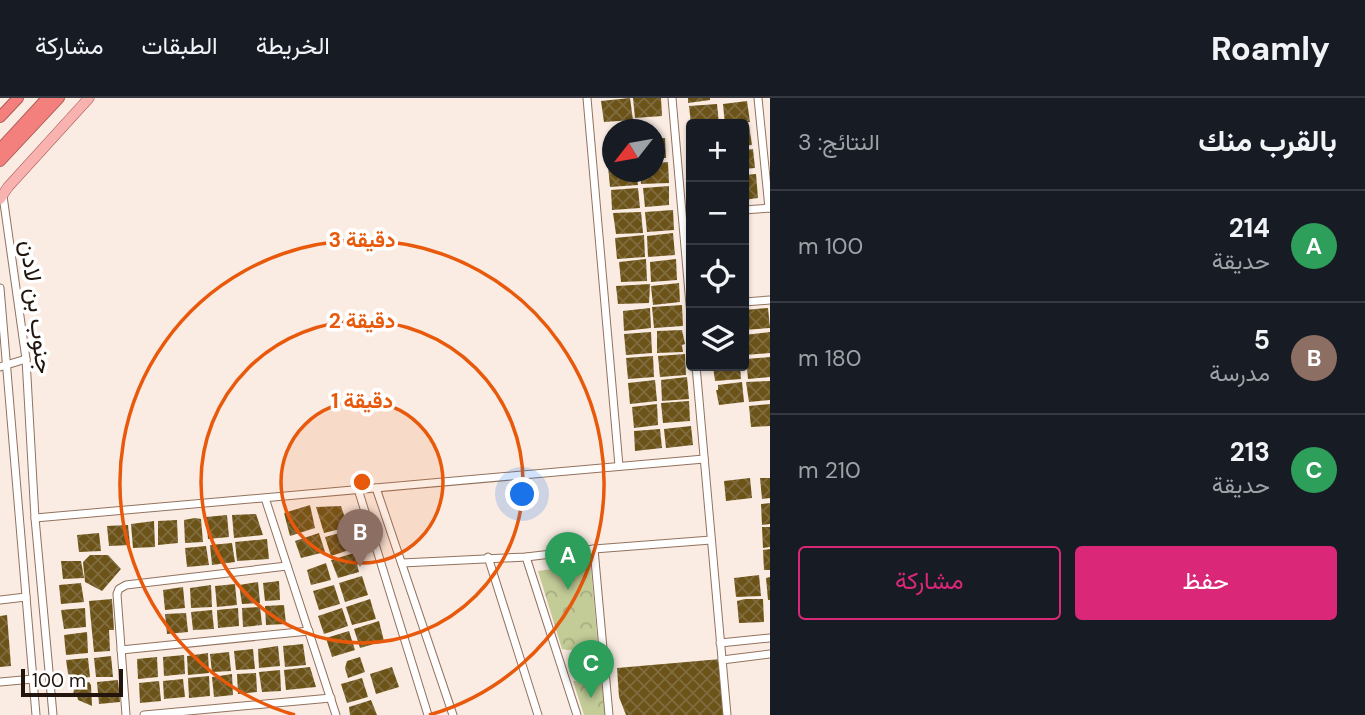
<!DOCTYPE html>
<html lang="ar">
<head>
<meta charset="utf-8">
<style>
  body { margin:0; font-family:"DM Sans",Vazirmatn,sans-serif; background:#242831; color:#f1f3f6; direction:rtl }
  .controls { position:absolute; right:21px; top:21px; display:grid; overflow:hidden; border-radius:7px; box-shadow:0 2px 5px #0004 }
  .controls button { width:63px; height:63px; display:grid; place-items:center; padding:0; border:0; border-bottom:2px solid #363941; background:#171b24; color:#f1f3f6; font:35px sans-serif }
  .compass { position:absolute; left:602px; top:21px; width:63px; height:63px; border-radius:50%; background:#171b24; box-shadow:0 2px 5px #0004; rotate:239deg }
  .scale { position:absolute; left:21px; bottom:18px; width:102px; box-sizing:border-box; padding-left:7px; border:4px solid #21150d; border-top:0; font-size:19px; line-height:24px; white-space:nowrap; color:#21150d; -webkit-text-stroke:5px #fff; paint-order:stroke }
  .you { position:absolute; left:523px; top:397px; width:24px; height:24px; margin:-18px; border:5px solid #fff; border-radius:50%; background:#1a73e8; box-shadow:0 0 0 10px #1a73e833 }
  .badge { display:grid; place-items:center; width:46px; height:46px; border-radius:50%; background:#db2777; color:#fff; font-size:23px; font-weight:700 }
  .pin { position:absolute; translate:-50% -58px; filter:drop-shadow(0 2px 4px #0008) }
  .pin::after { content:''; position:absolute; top:37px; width:24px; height:21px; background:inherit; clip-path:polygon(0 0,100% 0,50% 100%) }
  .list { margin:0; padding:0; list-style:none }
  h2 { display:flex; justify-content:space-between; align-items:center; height:91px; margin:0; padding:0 28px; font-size:30px }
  h2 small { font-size:23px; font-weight:400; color:#9ea1a6 }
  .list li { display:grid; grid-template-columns:46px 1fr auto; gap:21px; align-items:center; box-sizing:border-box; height:112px; padding:0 28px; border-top:2px solid #363941 }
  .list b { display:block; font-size:26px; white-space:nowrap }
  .list p { margin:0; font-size:23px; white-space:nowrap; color:#9ea1a6 }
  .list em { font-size:23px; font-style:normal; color:#9ea1a6 }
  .actions { display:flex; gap:14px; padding:21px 28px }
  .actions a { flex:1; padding:16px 0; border:2px solid #db2777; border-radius:7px; text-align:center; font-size:24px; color:#db2777 }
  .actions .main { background:#db2777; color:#fff }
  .icon { flex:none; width:38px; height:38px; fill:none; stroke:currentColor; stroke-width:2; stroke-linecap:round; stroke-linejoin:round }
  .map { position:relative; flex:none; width:770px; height:617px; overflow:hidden; direction:ltr }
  header { display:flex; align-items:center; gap:42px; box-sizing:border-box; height:98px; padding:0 35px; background:#171b24; border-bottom:2px solid #363941 }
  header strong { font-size:33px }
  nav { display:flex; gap:38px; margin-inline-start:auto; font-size:24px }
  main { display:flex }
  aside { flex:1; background:#171b24 }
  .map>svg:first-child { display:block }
</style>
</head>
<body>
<header>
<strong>Roamly</strong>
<nav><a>الخريطة</a><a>الطبقات</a><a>مشاركة</a></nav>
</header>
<main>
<aside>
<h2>بالقرب منك<small>النتائج: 3</small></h2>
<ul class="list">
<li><span class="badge" style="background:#2e9e5b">A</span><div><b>214</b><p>حديقة</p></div><em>100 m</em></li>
<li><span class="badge" style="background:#8d6e63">B</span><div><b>5</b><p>مدرسة</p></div><em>180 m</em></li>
<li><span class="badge" style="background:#2e9e5b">C</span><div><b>213</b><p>حديقة</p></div><em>210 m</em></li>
</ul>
<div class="actions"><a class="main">حفظ</a><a>مشاركة</a></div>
</aside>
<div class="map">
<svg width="770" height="617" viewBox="0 0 770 617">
  <defs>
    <pattern id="park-crowns" width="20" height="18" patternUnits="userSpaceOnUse" patternTransform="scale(1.75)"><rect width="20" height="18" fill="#c3cb97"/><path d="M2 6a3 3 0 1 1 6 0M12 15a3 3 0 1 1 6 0" fill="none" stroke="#a7ad81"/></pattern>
    <pattern id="building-cross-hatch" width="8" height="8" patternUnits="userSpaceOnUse" patternTransform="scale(1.75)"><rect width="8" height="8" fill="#6c5318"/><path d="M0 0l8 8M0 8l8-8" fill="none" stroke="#806c40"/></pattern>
  </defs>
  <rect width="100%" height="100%" fill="#faece3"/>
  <!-- park -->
  <g fill="url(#park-crowns)">
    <polygon points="579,467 589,467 591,470 598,548 596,550 567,552 562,551 538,473"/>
    <polygon points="601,580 605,617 584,617 573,583"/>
  </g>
  <!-- building -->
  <g fill="url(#building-cross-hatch)">
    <polygon points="630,0 633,22 604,24 601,3"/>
    <polygon points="633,0 661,0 662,18 635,20"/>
    <polygon points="688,0 710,0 710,2 688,5"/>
    <polygon points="747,3 750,24 725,26 723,6"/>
    <polygon points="717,6 719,26 691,26 689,8"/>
    <polygon points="749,27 752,47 744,48 744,28"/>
    <polygon points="665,40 666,60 654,60 654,41"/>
    <polygon points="612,45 612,64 609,64 607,46"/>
    <polygon points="753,51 755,70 744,71 744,52"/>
    <polygon points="668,64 669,85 641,86 640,74 654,74 654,65"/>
    <polygon points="608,68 612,68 612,74 636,74 638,87 610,89"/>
    <polygon points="756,76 758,100 744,102 744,77"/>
    <polygon points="669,88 669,107 645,109 643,90"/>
    <polygon points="638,90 640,110 612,112 611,92"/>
    <polygon points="673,112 674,132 647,134 645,114"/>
    <polygon points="641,114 643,135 616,136 613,115"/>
    <polygon points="673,135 675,157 648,159 647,138"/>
    <polygon points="644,137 645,159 617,161 615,140"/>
    <polygon points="646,161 647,183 621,184 619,164"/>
    <polygon points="676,161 677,182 651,184 650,164"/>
    <polygon points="679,185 680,204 653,207 651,188"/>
    <polygon points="650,186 649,205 618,206 616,188"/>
    <polygon points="682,207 683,228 654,230 652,209"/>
    <polygon points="650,210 651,230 624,233 623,213"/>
    <polygon points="768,210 770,230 744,232 744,212"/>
    <polygon points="682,232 685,246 682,247 683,254 657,255 657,233"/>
    <polygon points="651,234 652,255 626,257 624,236"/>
    <polygon points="770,234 770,255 745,257 744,237"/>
    <polygon points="685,256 686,277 660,279 658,258"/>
    <polygon points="653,258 654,279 628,281 626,260"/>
    <polygon points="770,259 770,279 748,281 746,261"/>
    <polygon points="713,268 740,268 741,281 715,283"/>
    <polygon points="687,279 689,301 662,303 661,282"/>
    <polygon points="655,282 657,303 630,306 628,285"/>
    <polygon points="770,283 770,302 749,304 746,284"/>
    <polygon points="742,284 744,304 719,307 716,292 718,292 718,287"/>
    <polygon points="689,303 690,323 663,325 661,305"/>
    <polygon points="657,306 658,327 634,330 632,309"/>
    <polygon points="770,306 770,328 751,329 749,308"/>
    <polygon points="691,328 693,347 666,350 664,331"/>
    <polygon points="660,331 662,350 635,353 634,333"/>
    <polygon points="750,380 752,400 726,403 724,383"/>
    <polygon points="760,380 770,380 770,400 762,401"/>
    <polygon points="770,405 770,426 762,427 761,406"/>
    <polygon points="310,407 315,430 290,438 284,415"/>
    <polygon points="341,408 348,429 324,435 316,409"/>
    <polygon points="256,416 263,437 234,440 232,417"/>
    <polygon points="227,417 229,439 208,441 206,419"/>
    <polygon points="195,420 201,421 203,444 185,445 184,422"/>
    <polygon points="177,422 178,445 158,447 158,423"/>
    <polygon points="154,423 155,449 133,450 131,426"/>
    <polygon points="128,427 130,447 109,448 107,428"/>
    <polygon points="762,429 770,429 770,449 763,450"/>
    <polygon points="347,433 352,451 331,458 325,439"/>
    <polygon points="99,435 101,453 79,454 77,437"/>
    <polygon points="319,435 325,454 301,460 295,443"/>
    <polygon points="267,441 269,461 237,463 235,444"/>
    <polygon points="232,445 235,464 212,467 210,447"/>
    <polygon points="206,448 209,467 187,469 185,450"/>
    <polygon points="770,451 770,472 764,472 763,452"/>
    <polygon points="354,455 359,474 338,480 331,462"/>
    <polygon points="90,457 108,457 121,471 102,493 85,484 83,464"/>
    <polygon points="61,463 81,463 84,480 63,481"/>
    <polygon points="326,465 331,482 311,487 307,472"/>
    <polygon points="759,477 761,498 736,499 734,480"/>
    <polygon points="362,478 368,497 345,504 339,485"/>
    <polygon points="770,479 770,502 768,502 766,480"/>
    <polygon points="279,483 280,502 265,503 263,485"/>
    <polygon points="258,484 260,505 242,506 239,487"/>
    <polygon points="81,485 84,504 61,506 59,487"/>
    <polygon points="235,486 237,507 217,509 215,488"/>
    <polygon points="211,487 212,509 191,510 190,490"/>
    <polygon points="334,487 340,506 319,512 313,493"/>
    <polygon points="183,489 185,510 165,512 163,492"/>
    <polygon points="112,501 114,532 109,532 110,553 94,554 89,503"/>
    <polygon points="370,501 376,521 352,527 346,509"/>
    <polygon points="745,501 763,501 764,524 739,525 737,503"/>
    <polygon points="284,507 286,526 266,527 265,508"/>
    <polygon points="260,509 262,527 243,529 242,510"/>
    <polygon points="85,510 86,529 64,531 61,512"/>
    <polygon points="238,510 239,528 218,530 217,512"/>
    <polygon points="342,510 348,528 324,536 318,518"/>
    <polygon points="212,512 214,531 193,532 191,514"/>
    <polygon points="186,515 188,534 167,536 165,516"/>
    <polygon points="7,517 11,568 0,569 0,518"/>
    <polygon points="379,523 384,543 360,550 354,531"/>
    <polygon points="349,533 355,552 332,559 326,540"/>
    <polygon points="87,534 88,555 66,557 64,537"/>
    <polygon points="303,546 306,567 285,569 283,548"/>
    <polygon points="278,548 280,568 259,570 258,551"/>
    <polygon points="253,551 255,571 236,572 234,553"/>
    <polygon points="229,554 231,573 212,574 210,556"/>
    <polygon points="208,555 209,575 188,577 187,558"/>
    <polygon points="184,557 185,576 164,578 163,559"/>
    <polygon points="111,558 113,579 96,579 94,560"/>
    <polygon points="157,559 158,579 138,581 137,561"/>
    <polygon points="360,559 365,574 348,580 345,570 347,563"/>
    <polygon points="88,560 90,579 69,582 66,562"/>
    <polygon points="721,561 726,617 626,617 619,599 617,570"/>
    <polygon points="310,569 316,589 286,592 284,572"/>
    <polygon points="392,569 399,589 376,596 370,576"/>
    <polygon points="280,572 281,593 262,594 259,574"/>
    <polygon points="256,575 257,594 238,596 237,576"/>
    <polygon points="232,576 233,597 214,599 212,579"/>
    <polygon points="209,578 210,598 189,600 188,580"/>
    <polygon points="362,580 368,599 347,605 341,586"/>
    <polygon points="183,581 185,599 164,601 163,583"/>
    <polygon points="118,582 120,604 99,606 97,584"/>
    <polygon points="159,583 161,603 140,605 139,585"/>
    <polygon points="89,584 91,587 92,608 78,602 77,597 73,597 75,586"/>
    <polygon points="371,602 377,617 350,617 349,609"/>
  </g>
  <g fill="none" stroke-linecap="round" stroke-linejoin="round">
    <!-- minor casing -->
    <g stroke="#92725e" stroke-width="9">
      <g id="minor">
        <polyline points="587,0 619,368"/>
        <polyline points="672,0 691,218"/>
        <polyline points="758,0 769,110"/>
        <polyline points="3,98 26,261 35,420 53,617"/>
        <polyline points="744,112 770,110"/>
        <polyline points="0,190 36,617"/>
        <polyline points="744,204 770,202"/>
        <polyline points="696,268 727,617"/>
        <polyline points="0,269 26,261"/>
        <polyline points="376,390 453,617"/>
        <polyline points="358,391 428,617"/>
        <polyline points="265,400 336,617"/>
        <polyline points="35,420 704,361"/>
        <polyline points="594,451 609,617"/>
        <polyline points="488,459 538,617"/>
        <polyline points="526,459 577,617"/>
        <polyline points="402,465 526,459 594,451 711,442"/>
        <polyline points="0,502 26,499"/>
        <polyline points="720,545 770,540"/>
        <polyline points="121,552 309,533"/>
        <polyline points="722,562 770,556"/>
        <polyline points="0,584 33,581"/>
        <polyline points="126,617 117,496 119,491 126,487 287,468"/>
        <polyline points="144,617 331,600"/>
      </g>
    </g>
    <!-- major casing -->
    <g stroke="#aa5b55" stroke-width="11">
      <polyline id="major" points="0,101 8,89 89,0"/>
    </g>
    <!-- highway casing -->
    <g stroke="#aa5b55" stroke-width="12">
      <g id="highway">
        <polyline points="0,19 18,0"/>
        <polyline points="0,51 47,0"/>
        <polyline points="0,63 59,0"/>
      </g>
    </g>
    <!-- minor -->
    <use href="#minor" stroke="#fff" stroke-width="7"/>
    <!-- major -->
    <use href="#major" stroke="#f8b3b0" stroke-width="10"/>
    <!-- highway -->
    <use href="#highway" stroke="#f3807c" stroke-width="10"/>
  </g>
  <!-- distance rings -->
  <circle cx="362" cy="384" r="81" fill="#e8590c" fill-opacity=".12"/>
  <g fill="none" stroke="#e8590c" stroke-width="3.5">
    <circle cx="362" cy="384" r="81"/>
    <circle cx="362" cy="384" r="161"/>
    <path d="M295 617A242 242 0 1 1 429 617"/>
  </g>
  <g text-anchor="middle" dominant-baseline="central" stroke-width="7" stroke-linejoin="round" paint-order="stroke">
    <!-- street labels -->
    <g font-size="24" fill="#21150d" stroke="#fff">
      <text transform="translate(37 209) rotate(83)">جنوب بن لادن</text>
    </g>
  </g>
  <circle cx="362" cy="384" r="10" fill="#e8590c" stroke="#fff" stroke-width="3.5"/>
  <g font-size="21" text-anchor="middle" font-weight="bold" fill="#e8590c" stroke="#fff" stroke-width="7" stroke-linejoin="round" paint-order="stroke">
    <text x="362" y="149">3 دقيقة</text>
    <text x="362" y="230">2 دقيقة</text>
    <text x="362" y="310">1 دقيقة</text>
  </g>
</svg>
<div class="controls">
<button>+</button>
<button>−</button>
<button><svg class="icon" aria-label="locate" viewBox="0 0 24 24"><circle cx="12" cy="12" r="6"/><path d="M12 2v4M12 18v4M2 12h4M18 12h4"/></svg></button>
<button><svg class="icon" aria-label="layers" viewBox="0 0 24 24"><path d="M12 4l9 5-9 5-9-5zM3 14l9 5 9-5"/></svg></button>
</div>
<svg class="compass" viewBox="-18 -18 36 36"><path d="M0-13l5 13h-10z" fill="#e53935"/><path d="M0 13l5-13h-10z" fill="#9ea1a6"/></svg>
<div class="scale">100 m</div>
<div class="you"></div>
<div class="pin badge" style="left:568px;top:492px;background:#2e9e5b">A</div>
<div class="pin badge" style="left:360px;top:469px;background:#8d6e63">B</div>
<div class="pin badge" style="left:591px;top:600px;background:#2e9e5b">C</div>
</div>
</main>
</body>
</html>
